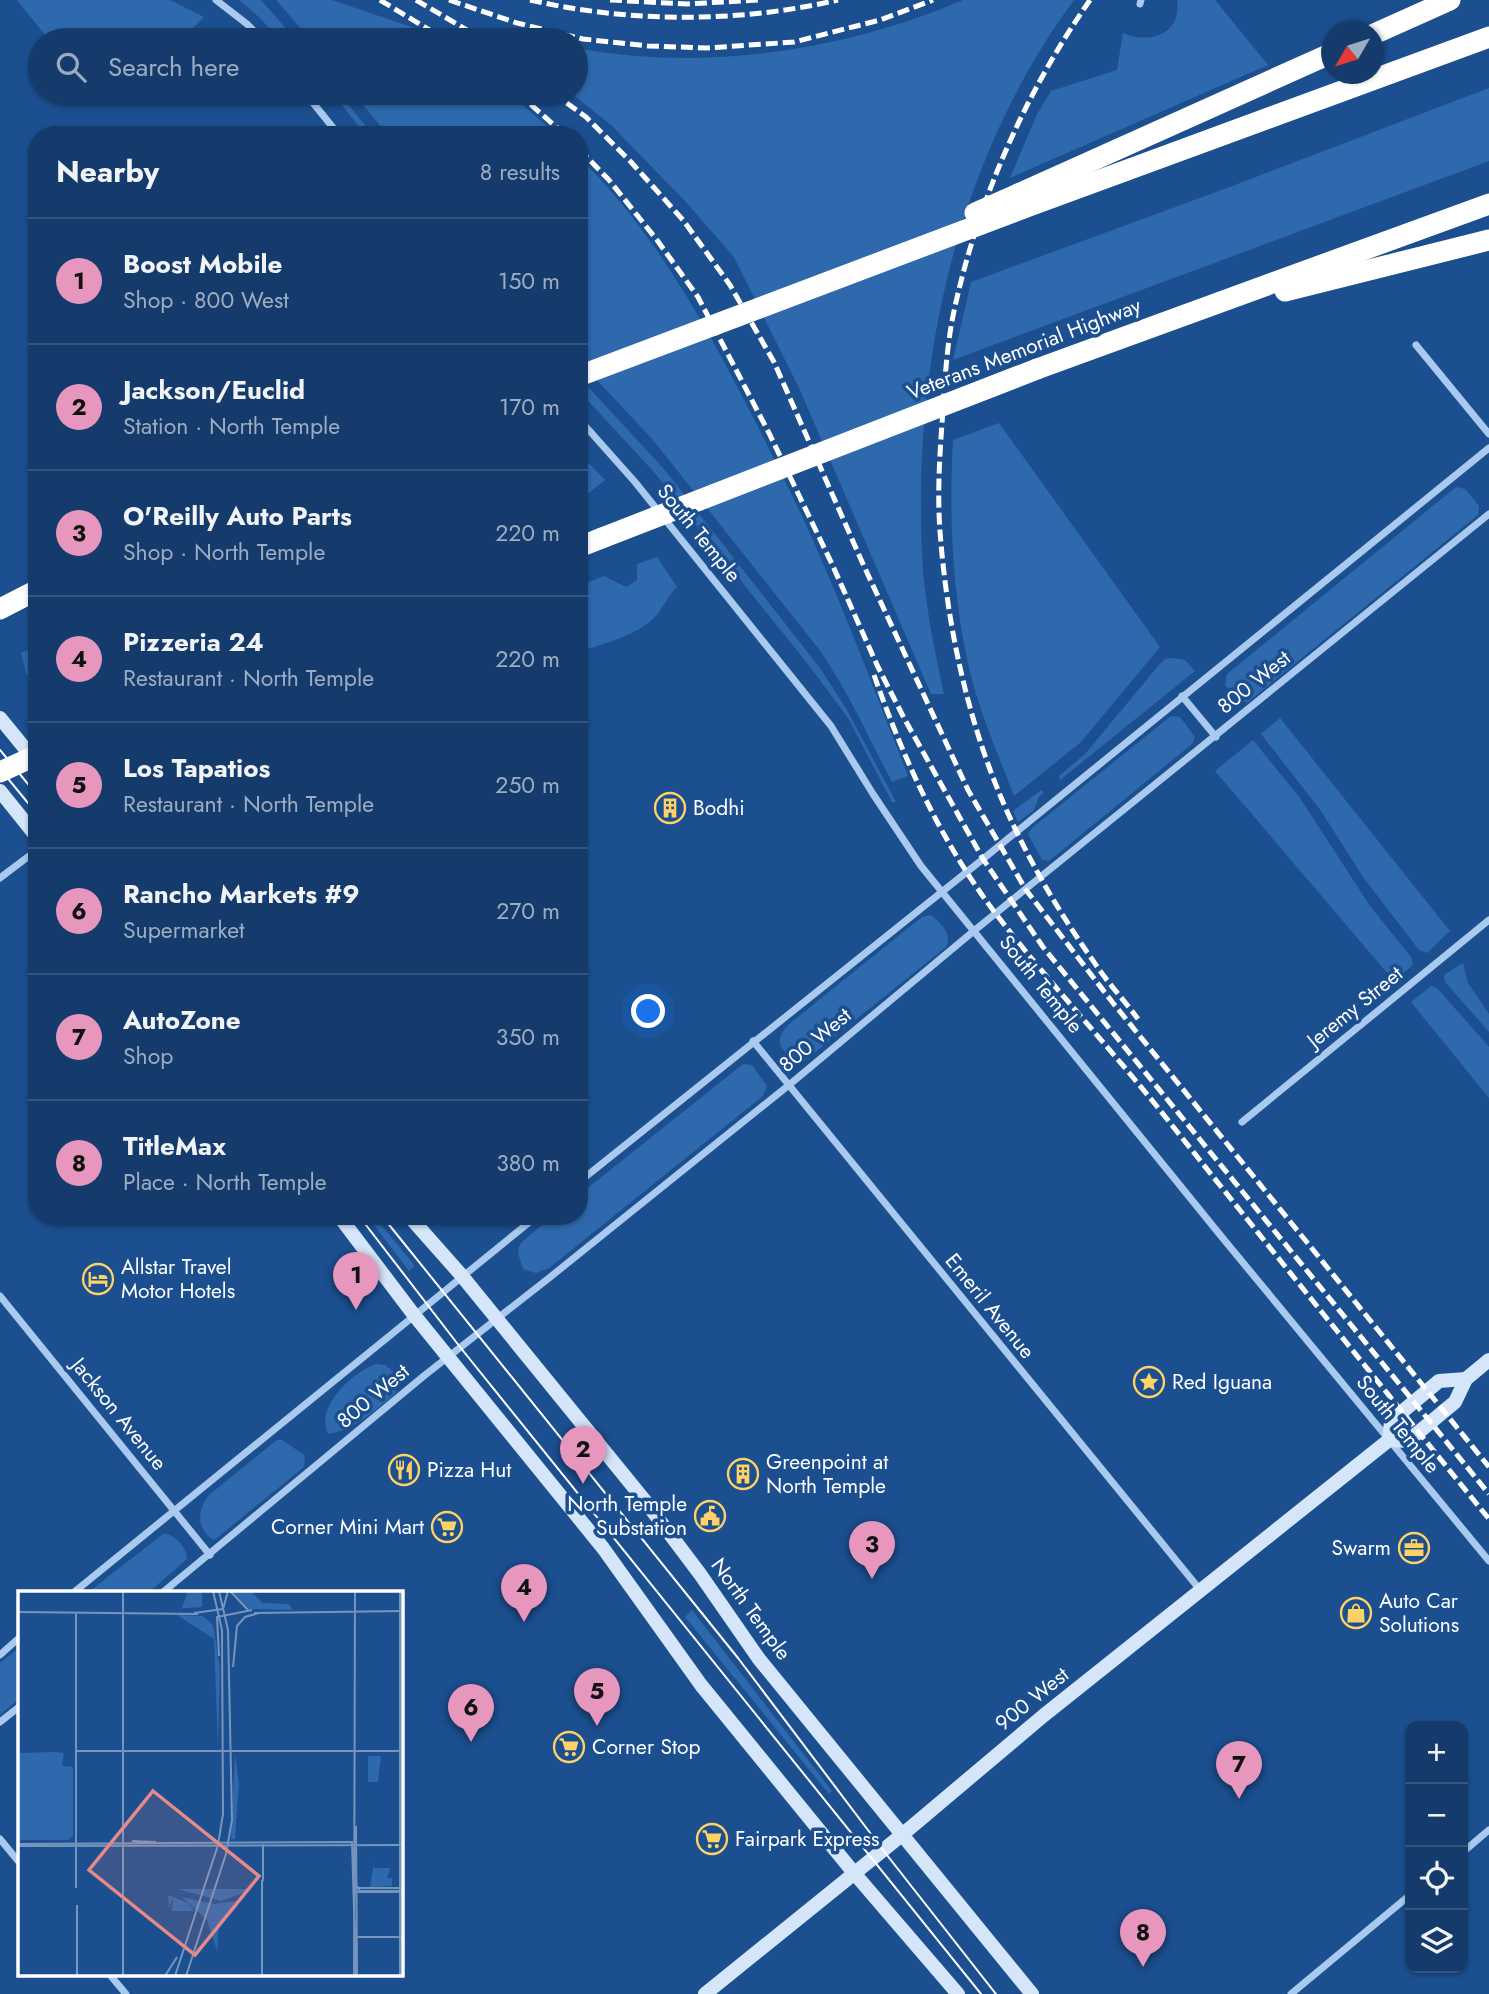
<!DOCTYPE html>
<html lang="en">
<head>
<meta charset="utf-8">
<style>
  body { margin:0; font-family:Jost,sans-serif; background:#1d4271; color:#f1f3f6 }
  .controls { position:absolute; right:21px; bottom:21px; display:grid; overflow:hidden; border-radius:14px; box-shadow:0 2px 5px #0004 }
  .controls button { width:63px; height:63px; display:grid; place-items:center; padding:0; border:0; border-bottom:2px solid #33557e; background:#143b6b; color:#f1f3f6; font:35px sans-serif }
  .compass { position:absolute; left:1321px; top:21px; width:63px; height:63px; border-radius:50%; background:#143b6b; box-shadow:0 2px 5px #0004; rotate:231deg }
  .you { position:absolute; left:649px; top:1012px; width:24px; height:24px; margin:-18px; border:5px solid #fff; border-radius:50%; background:#1a73e8; box-shadow:0 0 0 10px #1a73e833 }
  .badge { display:grid; place-items:center; width:46px; height:46px; border-radius:50%; background:#e797bd; color:#111; font-size:23px; font-weight:700 }
  .pin { position:absolute; translate:-50% -58px; filter:drop-shadow(0 2px 4px #0008) }
  .pin::after { content:''; position:absolute; top:37px; width:24px; height:21px; background:inherit; clip-path:polygon(0 0,100% 0,50% 100%) }
  .list { margin:0; padding:0; list-style:none }
  h2 { display:flex; justify-content:space-between; align-items:center; height:91px; margin:0; padding:0 28px; font-size:30px }
  h2 small { font-size:23px; font-weight:400; color:#9dadc1 }
  .list li { display:grid; grid-template-columns:46px 1fr auto; gap:21px; align-items:center; box-sizing:border-box; height:126px; padding:0 28px; border-top:2px solid #33557e }
  .list b { display:block; font-size:26px; white-space:nowrap }
  .list p { margin:0; font-size:23px; white-space:nowrap; color:#9dadc1 }
  .list em { font-size:23px; font-style:normal; color:#9dadc1 }
  .icon { flex:none; width:38px; height:38px; fill:none; stroke:currentColor; stroke-width:2; stroke-linecap:round; stroke-linejoin:round }
  .map { position:relative; flex:none; width:1489px; height:1994px; overflow:hidden }
  .search { position:absolute; background:#143b6b; box-shadow:0 2px 5px #0004; left:28px; top:28px; width:560px; height:77px; display:flex; align-items:center; gap:18px; box-sizing:border-box; padding:0 24px; border-radius:38px; color:#9dadc1; font-size:26px }
  .panel { position:absolute; background:#143b6b; box-shadow:0 2px 5px #0004; left:28px; top:126px; width:560px; height:1099px; border-radius:28px }
  .map>svg:first-child { display:block }
</style>
</head>
<body>
<div class="map">
<svg width="1489" height="1994" viewBox="0 0 1489 1994">
  <rect width="100%" height="100%" fill="#1b4f8f"/>
  <!-- green -->
  <g fill="#2e69ad">
    <polygon points="17,0 170,0 204,17 181,40 49,40"/>
    <polygon points="239,0 261,0 296,40 280,40 260,18"/>
    <polygon points="276,0 332,0 429,33 439,40 311,40"/>
    <path d="M963,0H1074C958,157 913,359 922,553C924,601 934,648 944,694H931L799,388L734,257L684,200L611,125L571,93H576V48C703,72 844,51 963,0Z"/>
    <path d="M1177,0H1215L1268,65L1010,178L1037,114L1051,91L1117,70L1123,33C1150,45 1182,34 1177,0Z"/>
    <polygon points="1489,88 1489,161 953,360 971,282 1227,188"/>
    <polygon points="332,93 339,93 373,135 366,135"/>
    <polygon points="353,93 509,93 557,135 388,135"/>
    <path d="M579,157C655,232 707,327 755,421C770,452 787,484 802,516C841,601 874,689 908,776L892,782C868,737 848,690 818,648L653,440L579,361Z"/>
    <polygon points="579,377 664,469 820,668 847,710 896,802 892,802 848,718 807,663 653,471 579,391"/>
    <path d="M999,423L1160,647L1081,742L1014,796C997,751 977,707 967,659C952,588 949,512 953,440Z"/>
    <polygon points="579,453 605,480 579,501"/>
    <polygon points="1456,487 1465,489 1479,506 1478,515 1248,702 1238,701 1225,685 1227,674"/>
    <path d="M657,557L677,587C667,596 663,609 654,618C634,637 604,643 579,652V586L604,576L626,587L637,580V564Z"/>
    <polygon points="37,646 37,691 26,673 21,653"/>
    <polygon points="1172,658 1185,660 1195,671 1060,780 1059,776 1085,754 1159,665 1165,659"/>
    <polygon points="1171,716 1180,717 1195,737 1192,744 1049,861 1042,860 1028,834 1033,827"/>
    <polygon points="1280,718 1450,931 1427,953 1419,950 1363,877 1321,811 1261,734"/>
    <polygon points="1253,740 1300,798 1370,906 1411,957 1413,965 1394,981 1215,771"/>
    <polygon points="1041,790 1044,792 1039,797 1034,810 1018,822 1013,811"/>
    <path d="M931,915C941,923 953,935 946,947L808,1058L801,1063L791,1061C779,1044 774,1041 789,1024L922,917Z"/>
    <polygon points="1463,963 1468,983 1489,1014 1489,1032 1445,982 1444,975"/>
    <polygon points="1431,986 1437,988 1489,1047 1489,1098 1411,1002"/>
    <polygon points="743,1064 752,1065 767,1086 763,1096 549,1268 536,1273 523,1269 518,1253 519,1246 524,1240 553,1216 579,1216 579,1195"/>
    <polygon points="367,1216 374,1216 415,1266 409,1271"/>
    <path d="M376,1364L385,1365L395,1373L397,1388L395,1394C374,1411 356,1429 329,1434C313,1408 354,1371 376,1364Z"/>
    <path d="M277,1440H282L303,1454L305,1457L304,1467L218,1537L214,1540C196,1530 197,1509 209,1495Z"/>
    <path d="M163,1534C175,1534 187,1548 187,1559L148,1593H87Z"/>
    <polygon points="692,1610 832,1791 829,1794 685,1617"/>
    <polygon points="19,1648 19,1699 0,1715 0,1663"/>
  </g>
  <g fill="none" stroke-linecap="round" stroke-linejoin="round">
    <!-- minor -->
    <g stroke="#a9c9ee" stroke-width="7">
      <polyline points="216,0 247,24 263,40"/>
      <polyline points="1140,4 1141,0"/>
      <polyline points="305,93 339,135"/>
      <polyline points="1416,345 1489,434"/>
      <polyline points="579,419 635,482 831,726 873,794 921,866 1221,1236 1489,1561"/>
      <polyline points="1182,696 1216,737"/>
      <polyline points="0,878 37,850"/>
      <polyline points="753,1041 1201,1591"/>
      <polyline points="1242,1122 1489,920"/>
      <polyline points="579,1182 983,859 1489,448"/>
      <polyline points="0,1296 210,1555"/>
      <polyline points="73,1593 537,1216"/>
      <polyline points="162,1593 425,1375 549,1278 789,1085 975,930 1489,514"/>
      <polyline points="0,1655 19,1638"/>
      <polyline points="0,1722 19,1707"/>
      <polyline points="0,1839 19,1862"/>
      <polyline points="1463,1852 1489,1830"/>
      <polyline points="110,1975 126,1994"/>
      <polyline points="1291,1994 1410,1895"/>
    </g>
    <!-- secondary -->
    <g stroke="#d6e6fa" stroke-width="14">
      <polyline points="0,718 36,762"/>
      <polyline points="0,791 37,837"/>
      <polyline points="339,1216 414,1315 603,1548 701,1685 854,1873 958,1994"/>
      <polyline points="409,1216 462,1276 645,1501 700,1574 759,1659 1032,1994"/>
      <polyline points="1389,1440 1391,1421 1439,1381 1466,1379"/>
      <polyline points="705,1994 903,1834 1043,1716 1389,1440 1408,1441 1455,1402 1466,1379 1489,1360"/>
    </g>
    <!-- motorway -->
    <g stroke="#fff" stroke-width="21">
      <polyline points="1374,34 1450,0"/>
      <polyline points="1018,194 1332,53"/>
      <polyline points="1024,208 1489,37"/>
      <polyline points="1285,291 1489,240"/>
      <polyline points="1037,369 1489,204"/>
      <polyline points="579,547 602,538"/>
      <polyline points="0,609 37,590"/>
    </g>
    <!-- tram -->
    <g stroke="#fff" stroke-width="2">
      <polyline points="0,750 37,795"/>
      <polyline points="0,769 37,814"/>
      <polyline points="359,1216 460,1347 981,1994"/>
      <polyline points="382,1216 738,1658 883,1850 996,1994"/>
    </g>
    <!-- rail -->
    <g stroke="#fff" stroke-width="5" stroke-dasharray="12 5" stroke-linecap="butt">
      <polyline points="380,0 446,40"/>
      <polyline points="416,0 484,40"/>
      <polyline points="449,0 517,23 583,39 648,46 707,48 794,42 880,20 933,0"/>
      <path d="M530,0C631,23 738,23 838,0"/>
      <polyline points="610,0 687,4 759,0"/>
      <path d="M1090,0C1025,93 978,200 954,311C947,344 945,377 943,410C940,450 937,491 940,531C947,626 968,723 1006,809C1030,863 1060,914 1094,962C1107,982 1124,1000 1138,1019"/>
      <polyline points="518,93 565,135"/>
      <polyline points="553,93 586,117 631,162 683,220 730,285 774,362 863,564 968,790 1026,890 1113,1003 1489,1467"/>
      <polyline points="579,149 609,180 657,240 698,297 769,433 832,564 877,665 904,718 983,859 1043,947 1489,1494"/>
      <path d="M874,675C904,760 941,842 996,914C1046,979 1103,1040 1155,1104C1266,1243 1377,1381 1489,1519"/>
    </g>
    <!-- motorway-bridge -->
    <g stroke="#fff" stroke-width="21">
      <polyline points="975,213 1018,194"/>
      <polyline points="579,376 1024,208"/>
      <polyline points="602,538 1037,369"/>
      <polyline points="0,772 37,755"/>
    </g>
  </g>
  <!-- icons -->
  <defs>
    <g id="building-ring" transform="scale(1.575)"><circle r="9.5" fill="#1b4f8f" stroke="#ffd166" stroke-width="1.5"/><path d="M-4-6H4V6H1V3H-1V6H-4ZM-2.5-4.3h1.7v1.8h-1.7ZM.8-4.3h1.7v1.8H.8ZM-2.5-1h1.7V.8h-1.7ZM.8-1h1.7V.8H.8Z" fill="#ffd166"/></g>
    <g id="hotel-ring" transform="scale(1.575)"><circle r="9.5" fill="#1b4f8f" stroke="#ffd166" stroke-width="1.5"/><path d="M-6-4.5h1.5V1H6V5H4.5V3h-9V5H-6ZM-4 0a1.8 1.8 0 1 1 3.6 0ZM.5 0V-2.5h3Q6-2.5 6 0Z" fill="#ffd166"/></g>
    <g id="sight-ring" transform="scale(1.575)"><circle r="9.5" fill="#1b4f8f" stroke="#ffd166" stroke-width="1.5"/><path d="M0-6L1.8-2.2L6-1.7L2.9 1.2L3.7 5.4L0 3.3L-3.7 5.4L-2.9 1.2L-6-1.7L-1.8-2.2Z" fill="#ffd166"/></g>
    <g id="restaurant-ring" transform="scale(1.575)"><circle r="9.5" fill="#1b4f8f" stroke="#ffd166" stroke-width="1.5"/><path d="M-5-6h1v4h1v-4h1v4h1v-4h1v5L-1.5 .5V6h-2V.5L-5-1ZM5-6V6H3V1.5H1.5Q1.5-4 5-6Z" fill="#ffd166"/></g>
    <g id="civic-ring" transform="scale(1.575)"><circle r="9.5" fill="#1b4f8f" stroke="#ffd166" stroke-width="1.5"/><path d="M-.6-6.5H3V-4.5H.6V-3L4-1V1h2V6H-6V1h2V-1L-.6-3ZM-1.2 2.5V6h2.4V2.5Z" fill="#ffd166"/></g>
    <g id="supermarket-ring" transform="scale(1.575)"><circle r="9.5" fill="#1b4f8f" stroke="#ffd166" stroke-width="1.5"/><path d="M-6-5.5h2.5l.6 2H6L4.5 2H-2.5L-4.4-4H-6ZM-1.5 3.2a1.3 1.3 0 1 0 .1 0ZM3 3.2a1.3 1.3 0 1 0 .1 0Z" fill="#ffd166"/></g>
    <g id="office-ring" transform="scale(1.575)"><circle r="9.5" fill="#1b4f8f" stroke="#ffd166" stroke-width="1.5"/><path d="M-6-3h4V-5.5h4V-3h4V5H-6ZM-1-4.5V-3h2v-1.5ZM-6 0V1H6V0Z" fill="#ffd166"/></g>
    <g id="shop-ring" transform="scale(1.575)"><circle r="9.5" fill="#1b4f8f" stroke="#ffd166" stroke-width="1.5"/><path d="M-5-2.5h2.3a2.7 3.5 0 0 1 5.4 0H5L5.5 6h-11ZM-1.5-2.5h3a1.5 2.3 0 0 0-3 0Z" fill="#ffd166"/></g>
  </defs>
  <g fill-rule="evenodd">
    <use href="#building-ring" x="670" y="808"/>
    <use href="#hotel-ring" x="98" y="1279"/>
    <use href="#sight-ring" x="1149" y="1382"/>
    <use href="#restaurant-ring" x="404" y="1470"/>
    <use href="#building-ring" x="743" y="1474"/>
    <use href="#civic-ring" x="710" y="1516"/>
    <use href="#supermarket-ring" x="447" y="1527"/>
    <use href="#office-ring" x="1414" y="1548"/>
    <use href="#shop-ring" x="1356" y="1613"/>
    <use href="#supermarket-ring" x="569" y="1747"/>
    <use href="#supermarket-ring" x="712" y="1839"/>
  </g>
  <g text-anchor="middle" dominant-baseline="central" stroke-width="7" stroke-linejoin="round" paint-order="stroke">
    <!-- street labels -->
    <g font-size="21" fill="#fff" stroke="#1b4f8f">
      <text transform="translate(1024 349) rotate(-21)">Veterans Memorial Highway</text>
      <text transform="translate(699 533) rotate(51)">South Temple</text>
      <text transform="translate(1254 682) rotate(-39)">800 West</text>
      <text transform="translate(1041 984) rotate(51)">South Temple</text>
      <text transform="translate(1355 1007) rotate(-39)">Jeremy Street</text>
      <text transform="translate(815 1040) rotate(-40)">800 West</text>
      <text transform="translate(990 1306) rotate(51)">Emeril Avenue</text>
      <text transform="translate(373 1396) rotate(-40)">800 West</text>
      <text transform="translate(119 1414) rotate(51)">Jackson Avenue</text>
      <text transform="translate(1398 1424) rotate(51)">South Temple</text>
      <text transform="translate(751 1609) rotate(54)">North Temple</text>
      <text transform="translate(1032 1699) rotate(-39)">900 West</text>
    </g>
    <!-- poi labels -->
    <g font-size="21" fill="#fff" stroke="#1b4f8f" text-anchor="start">
      <text x="693" y="808">Bodhi</text>
      <text x="121" y="1267">Allstar Travel<tspan x="121" dy="24">Motor Hotels</tspan></text>
      <text x="1172" y="1382">Red Iguana</text>
      <text x="766" y="1462">Greenpoint at<tspan x="766" dy="24">North Temple</tspan></text>
      <text x="427" y="1470">Pizza Hut</text>
      <text x="687" y="1504" text-anchor="end">North Temple<tspan x="687" dy="24">Substation</tspan></text>
      <text x="424" y="1527" text-anchor="end">Corner Mini Mart</text>
      <text x="1391" y="1548" text-anchor="end">Swarm</text>
      <text x="1379" y="1601">Auto Car<tspan x="1379" dy="24">Solutions</tspan></text>
      <text x="592" y="1747">Corner Stop</text>
      <text x="735" y="1839">Fairpark Express</text>
    </g>
  </g>
  <!-- overview -->
  <g transform="translate(18 1591)">
    <rect width="385" height="385" fill="#1b4f8f"/>
    <path d="M170,0H184V16L155,18L164,17ZM213,0H233L244,12L271,13L275,19L231,18ZM159,24L185,25L195,34L202,78L200,157L196,48ZM37,161L46,162L44,175L55,176V245L50,249H0V162ZM217,162L221,193L217,248H213ZM350,165H363L360,191H350ZM356,271V277H372L369,287H374V295L352,296ZM160,298H232L233,299L203,310ZM150,304L170,312L176,320H154L155,307L151,317ZM164,306L196,313L219,310L201,332L199,360L189,329Z" fill="#2e69ad"/>
    <path fill="none" stroke="#7695bc" stroke-width="2" d="M105,0V385M212,0L230,19M382,0V385M0,21L180,23M176,22L205,18L210,0M236,22L385,20M201,65L199,26L234,19M215,76L219,35L227,26L241,22M59,160H305M304,160H383M338,235L339,385M114,250L138,251M0,253L334,251L338,385M245,253V290M0,255L385,254M337,292L342,300H385M58,297V22M336,297H384M337,301H384M336,346H384M59,385V314M147,385L159,366M157,385L200,254L205,223L204,39L195,0M168,385L208,263L214,229L210,39L201,0M244,385V289M336,385L337,0"/>
    <path fill="#e88989" fill-opacity="0.15" stroke="#e88989" stroke-width="3.5" d="M135,200L241,285L177,364L71,279Z"/>
    <rect width="385" height="385" fill="none" stroke="#fff" stroke-width="3.5"/>
  </g>
</svg>
<div class="controls">
<button>+</button>
<button>−</button>
<button><svg class="icon" aria-label="locate" viewBox="0 0 24 24"><circle cx="12" cy="12" r="6"/><path d="M12 2v4M12 18v4M2 12h4M18 12h4"/></svg></button>
<button><svg class="icon" aria-label="layers" viewBox="0 0 24 24"><path d="M12 4l9 5-9 5-9-5zM3 14l9 5 9-5"/></svg></button>
</div>
<svg class="compass" viewBox="-18 -18 36 36"><path d="M0-13l5 13h-10z" fill="#e53935"/><path d="M0 13l5-13h-10z" fill="#9dadc1"/></svg>
<div class="you"></div>
<div class="pin badge" style="left:356px;top:1310px">1</div>
<div class="pin badge" style="left:583px;top:1484px">2</div>
<div class="pin badge" style="left:872px;top:1579px">3</div>
<div class="pin badge" style="left:524px;top:1622px">4</div>
<div class="pin badge" style="left:597px;top:1726px">5</div>
<div class="pin badge" style="left:471px;top:1742px">6</div>
<div class="pin badge" style="left:1239px;top:1799px">7</div>
<div class="pin badge" style="left:1143px;top:1967px">8</div>
<div class="search"><svg class="icon" aria-label="search" viewBox="0 0 24 24"><circle cx="10" cy="10" r="6"/><path d="M15 15l6 6"/></svg>Search here</div>
<section class="panel">
<h2>Nearby<small>8 results</small></h2>
<ul class="list">
<li><span class="badge">1</span><div><b>Boost Mobile</b><p>Shop · 800 West</p></div><em>150 m</em></li>
<li><span class="badge">2</span><div><b>Jackson/Euclid</b><p>Station · North Temple</p></div><em>170 m</em></li>
<li><span class="badge">3</span><div><b>O'Reilly Auto Parts</b><p>Shop · North Temple</p></div><em>220 m</em></li>
<li><span class="badge">4</span><div><b>Pizzeria 24</b><p>Restaurant · North Temple</p></div><em>220 m</em></li>
<li><span class="badge">5</span><div><b>Los Tapatios</b><p>Restaurant · North Temple</p></div><em>250 m</em></li>
<li><span class="badge">6</span><div><b>Rancho Markets #9</b><p>Supermarket</p></div><em>270 m</em></li>
<li><span class="badge">7</span><div><b>AutoZone</b><p>Shop</p></div><em>350 m</em></li>
<li><span class="badge">8</span><div><b>TitleMax</b><p>Place · North Temple</p></div><em>380 m</em></li>
</ul>
</section>
</div>
</body>
</html>
